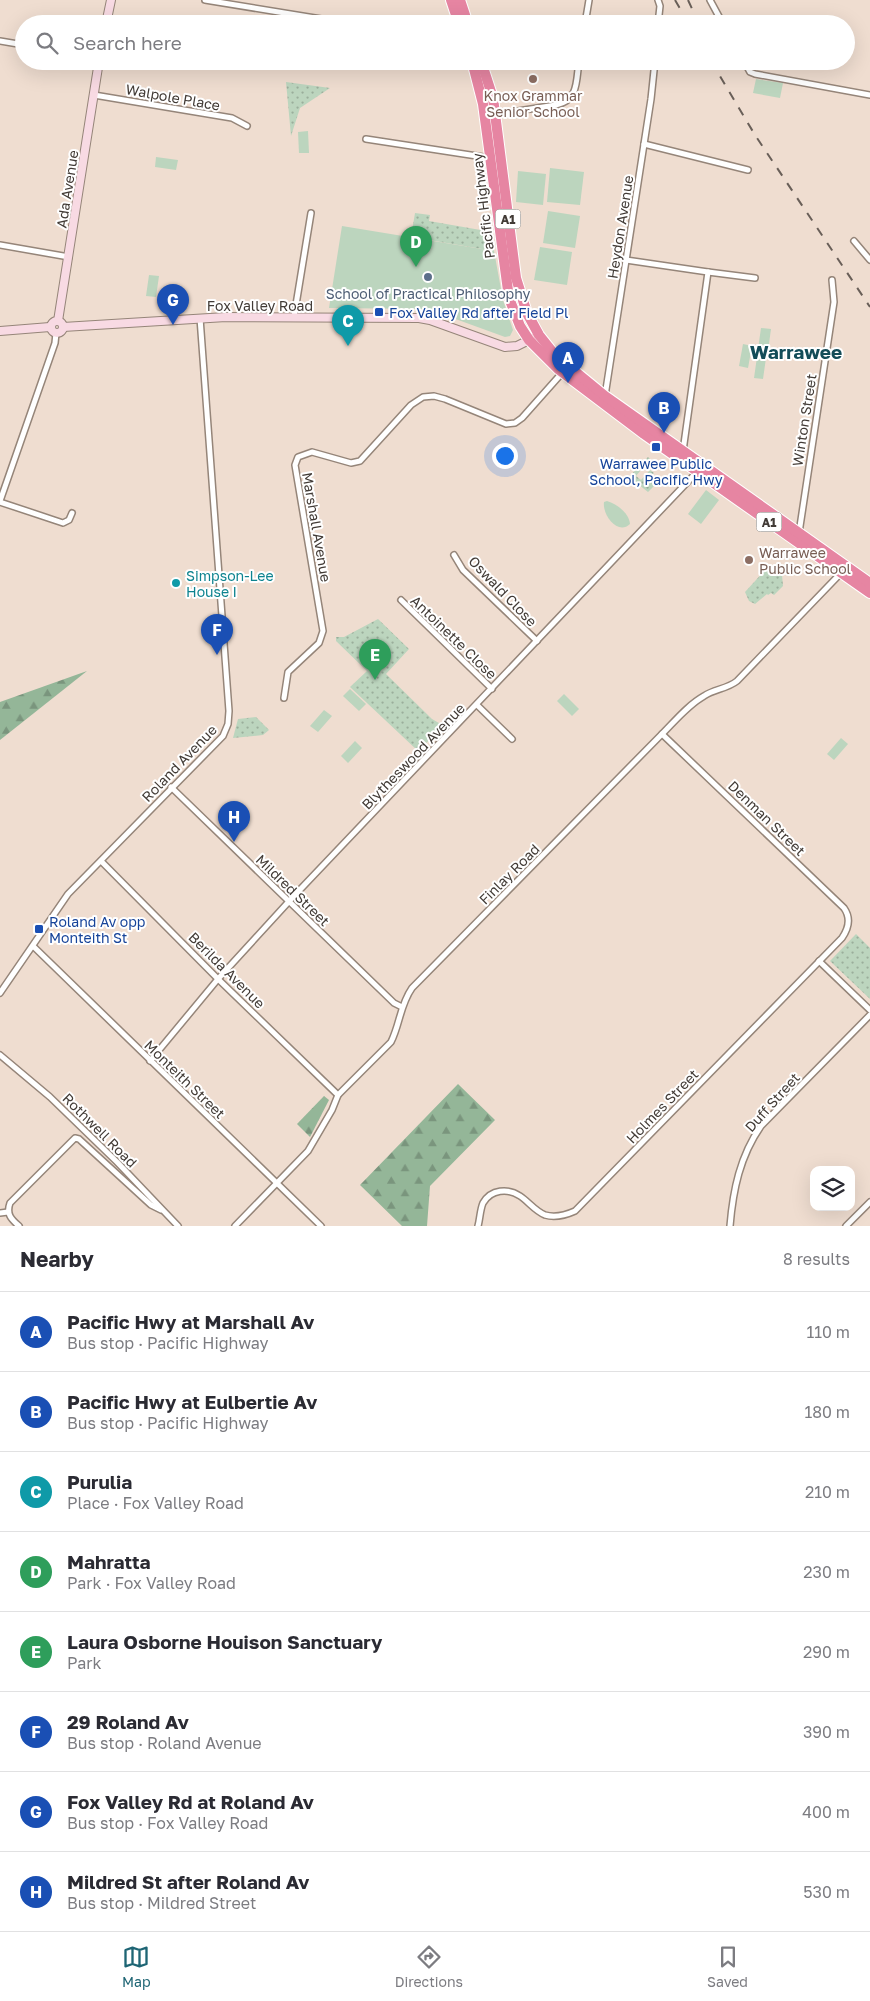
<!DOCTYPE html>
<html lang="en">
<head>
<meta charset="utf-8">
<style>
  body { margin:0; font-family:"Golos Text",sans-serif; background:#f7f7f7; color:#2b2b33 }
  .controls { position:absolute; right:15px; bottom:15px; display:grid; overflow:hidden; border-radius:10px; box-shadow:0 5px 20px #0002 }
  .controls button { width:45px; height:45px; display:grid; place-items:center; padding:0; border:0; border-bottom:1px solid #e1e1e2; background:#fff; color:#2b2b33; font:25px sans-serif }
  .you { position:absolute; left:504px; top:455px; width:18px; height:18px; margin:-12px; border:4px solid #fff; border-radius:50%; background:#1a73e8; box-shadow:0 0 0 8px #1a73e833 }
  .badge { display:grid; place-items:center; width:32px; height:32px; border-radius:50%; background:#1e6574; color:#fff; font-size:16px; font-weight:700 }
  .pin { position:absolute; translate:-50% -41px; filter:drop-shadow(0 1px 2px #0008) }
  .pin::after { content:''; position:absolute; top:26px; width:18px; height:15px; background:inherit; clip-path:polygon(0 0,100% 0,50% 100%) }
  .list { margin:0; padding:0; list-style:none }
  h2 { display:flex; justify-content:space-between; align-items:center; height:65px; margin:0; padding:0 20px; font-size:21px }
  h2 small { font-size:16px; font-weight:400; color:#7c7c81 }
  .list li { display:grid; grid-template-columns:32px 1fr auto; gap:15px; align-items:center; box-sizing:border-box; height:80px; padding:0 20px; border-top:1px solid #e1e1e2 }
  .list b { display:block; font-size:19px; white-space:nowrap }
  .list p { margin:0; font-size:16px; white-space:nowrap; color:#7c7c81 }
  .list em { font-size:16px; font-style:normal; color:#7c7c81 }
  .icon { flex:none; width:28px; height:28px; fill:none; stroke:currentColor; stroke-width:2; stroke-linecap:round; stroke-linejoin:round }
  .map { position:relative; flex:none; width:870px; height:1226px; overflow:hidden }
  .search { position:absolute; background:#fff; box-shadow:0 5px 20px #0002; left:15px; right:15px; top:15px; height:55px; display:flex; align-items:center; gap:12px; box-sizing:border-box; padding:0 18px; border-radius:28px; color:#7c7c81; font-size:19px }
  .sheet { height:705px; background:#fff }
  nav { display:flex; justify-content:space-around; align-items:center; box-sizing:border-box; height:70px; border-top:1px solid #e1e1e2; background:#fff; font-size:14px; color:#7c7c81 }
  nav a { display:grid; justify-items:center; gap:2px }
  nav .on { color:#1e6574 }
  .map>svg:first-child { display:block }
</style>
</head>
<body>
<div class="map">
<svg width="870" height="1226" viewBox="0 0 870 1226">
  <defs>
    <pattern id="forest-firs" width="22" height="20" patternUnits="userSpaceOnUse" patternTransform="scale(1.25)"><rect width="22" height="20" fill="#94b698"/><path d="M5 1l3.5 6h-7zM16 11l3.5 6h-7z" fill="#7a957d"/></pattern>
    <pattern id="park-dots" width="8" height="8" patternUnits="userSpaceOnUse" patternTransform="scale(1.25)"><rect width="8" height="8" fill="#bcd5be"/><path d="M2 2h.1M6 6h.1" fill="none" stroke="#9aae9b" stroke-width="1.8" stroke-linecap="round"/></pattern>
  </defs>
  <rect width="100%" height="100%" fill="#efddd0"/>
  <!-- green -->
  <g fill="#bcd5be">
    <polygon points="517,16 564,24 515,24"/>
    <polygon points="756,79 783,83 780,98 753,93"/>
    <polygon points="308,131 309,153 299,153 298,132"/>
    <polygon points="156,157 178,160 176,170 155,167"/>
    <polygon points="550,168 584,172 580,205 547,202"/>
    <polygon points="518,171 546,174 543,205 516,202"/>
    <polygon points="548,211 580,216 575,248 543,243"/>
    <polygon points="342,226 494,251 503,300 513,330 510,336 505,337 428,309 329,308"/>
    <polygon points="540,247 572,252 567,285 534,280"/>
    <polygon points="149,275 159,276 156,297 146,296"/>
    <polygon points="761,328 771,329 768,351 758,349"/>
    <polygon points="743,344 752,346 748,368 739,366"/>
    <polygon points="757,357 766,358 763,379 754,378"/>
    <polygon points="706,490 719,500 701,524 688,514"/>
    <path d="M607,501C617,504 629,513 630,524C618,536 602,515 604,502Z"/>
    <polygon points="350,689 366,704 359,711 343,696"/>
    <polygon points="564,694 579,709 572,716 557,701"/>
    <polygon points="324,710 332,716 318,732 310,726"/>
    <polygon points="841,738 848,744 834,760 827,754"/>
    <polygon points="355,741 362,748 348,763 341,756"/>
  </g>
  <!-- forest -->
  <g fill="url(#forest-firs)">
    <polygon points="87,671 0,740 0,702"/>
    <polygon points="458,1084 495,1120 430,1186 427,1226 402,1226 360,1185"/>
    <polygon points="324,1096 329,1100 310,1137 297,1124"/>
  </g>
  <!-- park -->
  <g fill="url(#park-dots)">
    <polygon points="286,82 330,88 300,108 291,136"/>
    <polygon points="415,213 430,215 429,221 492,232 494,251 411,237"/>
    <polygon points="648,457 650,459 636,476 641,480 650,470 654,473 652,475 656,479 652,483 654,486 648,492 629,477"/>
    <polygon points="771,566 782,575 783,586 774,595 771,593 768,595 767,594 755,604 749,601 745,592 768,567"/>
    <polygon points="378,619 409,649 386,674 432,719 444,726 418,751 350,687 367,671 336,641 336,637 344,637"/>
    <polygon points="256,717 269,730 263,735 233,738 238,719"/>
    <polygon points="856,934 870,948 870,999 830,961"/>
  </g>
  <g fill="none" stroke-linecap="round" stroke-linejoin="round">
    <!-- street casing -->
    <g stroke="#958579" stroke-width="8">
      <g id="street">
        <polyline points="205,0 352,24"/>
        <polyline points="658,0 660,6 658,24"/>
        <polyline points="710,0 723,24"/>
        <polyline points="585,24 589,0"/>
        <polyline points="0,41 24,45"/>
        <polyline points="744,61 750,72 755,74 870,95"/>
        <polyline points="94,95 232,118 247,126"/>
        <path d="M485,116L556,105C579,100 576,81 579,61"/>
        <polyline points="366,139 490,158"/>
        <polyline points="644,144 748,170"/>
        <polyline points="854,241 870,260"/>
        <polyline points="0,245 69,257"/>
        <polyline points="626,260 708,272 683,451"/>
        <polyline points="708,272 755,278"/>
        <polyline points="294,317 311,213"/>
        <polyline points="605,396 651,99 655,61"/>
        <polyline points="0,501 55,343 56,333"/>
        <polyline points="0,502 63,523 69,520 72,513"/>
        <polyline points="799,533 834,302 832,280"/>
        <polyline points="454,555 463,570 537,641"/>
        <polyline points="401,600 492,689"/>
        <polyline points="284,698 288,672 319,643 323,631 295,465 298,457 312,452 351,463 360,461 411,405 423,397 434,396 445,399 506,424 515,423 522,418 562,373"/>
        <polyline points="477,705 512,739"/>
        <polyline points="171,787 394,1003 402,1007"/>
        <polyline points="101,861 218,979 338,1095"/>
        <polyline points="34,947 321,1226"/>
        <polyline points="819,961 870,1010"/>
        <polyline points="0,993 68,894 223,736 228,724 229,711 200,318"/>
        <polyline points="0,1055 50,1097 117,1162 178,1226"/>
        <polyline points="150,1061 218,979 293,897 697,472"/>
        <polyline points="0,1213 8,1212"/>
        <path d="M19,1226C11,1219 6,1214 10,1203L75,1138L79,1139L151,1205L161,1210"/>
        <path d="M235,1226L308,1151L332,1110L338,1095L391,1042C400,1024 400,1005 412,988L662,734C675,721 688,705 704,696C714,689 727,689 737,681L841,573"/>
        <path d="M478,1226C480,1219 480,1210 483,1203C491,1189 508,1188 520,1196C529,1202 535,1211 545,1215C555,1218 566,1215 575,1211L842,938C849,928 851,918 844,908L662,734"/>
        <path d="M730,1226C733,1190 740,1156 761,1126L870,1015"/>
        <polyline points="846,1226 870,1202"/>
      </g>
    </g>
    <!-- secondary casing -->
    <g stroke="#958579" stroke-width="10">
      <g id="secondary">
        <polyline points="106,24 111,0"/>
        <circle cx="57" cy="327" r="6"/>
        <polyline points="58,321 99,61"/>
        <polyline points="63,327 226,317 419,318 430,320 505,347 517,346 533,338"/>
        <polyline points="0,331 50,327"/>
      </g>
    </g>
    <!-- highway casing -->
    <g stroke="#fff" stroke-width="12">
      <g id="highway">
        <polyline points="451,0 459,24"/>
        <polyline points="460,0 468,24"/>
        <polyline points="472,61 483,104 509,298 520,326 529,340 558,369 644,434 870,593"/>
        <polyline points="481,61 493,98 516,278 527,313 539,335 555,355 605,396 870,583"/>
      </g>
    </g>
    <!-- street -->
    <use href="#street" stroke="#fff" stroke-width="5"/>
    <!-- secondary -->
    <use href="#secondary" stroke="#f8dae3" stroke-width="8"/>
    <!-- highway -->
    <use href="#highway" stroke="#e685a2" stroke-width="10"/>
    <!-- rail -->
    <g stroke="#695f58" stroke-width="2" stroke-dasharray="9 9" stroke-linecap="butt">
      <polyline points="675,0 689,24"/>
      <polyline points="688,0 699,24"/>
      <polyline points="711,61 755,135 870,307"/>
    </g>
  </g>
  <!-- markers -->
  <g fill="#8d6e63" stroke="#fff" stroke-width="2">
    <circle cx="533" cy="79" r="5"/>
    <circle cx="749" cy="560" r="5"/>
  </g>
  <circle fill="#5c6f8a" stroke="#fff" stroke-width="2" cx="428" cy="277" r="5"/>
  <g fill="#1a4fb4" stroke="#fff" stroke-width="2">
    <rect x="374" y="307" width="10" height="10" rx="2.5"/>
    <rect x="651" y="442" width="10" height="10" rx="2.5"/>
    <rect x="34" y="924" width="10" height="10" rx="2.5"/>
  </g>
  <circle fill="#0f9aa8" stroke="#fff" stroke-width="2" cx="176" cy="583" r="5"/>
  <g text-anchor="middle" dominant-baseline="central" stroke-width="4" stroke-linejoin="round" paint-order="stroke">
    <!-- shield labels -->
    <g fill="#fff" stroke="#7b7672" stroke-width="1">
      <rect x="495.5" y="209.5" width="25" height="19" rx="4"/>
      <rect x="756.5" y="512.5" width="25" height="19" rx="4"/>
    </g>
    <g font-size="12" font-weight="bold" fill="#423b36">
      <text x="508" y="219">A1</text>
      <text x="769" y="522">A1</text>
    </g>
    <!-- education labels -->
    <g font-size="14" fill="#785e54" stroke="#fff">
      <text x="533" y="95">Knox Grammar<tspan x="533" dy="16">Senior School</tspan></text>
      <text x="759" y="552" text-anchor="start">Warrawee<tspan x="759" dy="16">Public School</tspan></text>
    </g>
    <!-- street labels -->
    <g font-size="14" fill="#423b36" stroke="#fff">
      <text transform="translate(173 97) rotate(10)">Walpole Place</text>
      <text transform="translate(67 189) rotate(-81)">Ada Avenue</text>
      <text transform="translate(483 206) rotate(-97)">Pacific Highway</text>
      <text transform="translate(620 227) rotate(-81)">Heydon Avenue</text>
      <text x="260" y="305">Fox Valley Road</text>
      <text transform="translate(804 420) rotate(-81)">Winton Street</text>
      <text transform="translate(317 527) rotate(80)">Marshall Avenue</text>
      <text transform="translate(503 591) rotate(46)">Oswald Close</text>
      <text transform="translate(454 637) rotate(44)">Antoinette Close</text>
      <text transform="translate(413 756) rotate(-46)">Blytheswood Avenue</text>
      <text transform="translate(179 763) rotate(-46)">Roland Avenue</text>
      <text transform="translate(767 818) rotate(44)">Denman Street</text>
      <text transform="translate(509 874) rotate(-45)">Finlay Road</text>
      <text transform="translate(293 890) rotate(44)">Mildred Street</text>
      <text transform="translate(227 970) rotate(45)">Berilda Avenue</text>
      <text transform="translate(185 1079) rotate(44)">Monteith Street</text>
      <text transform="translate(772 1102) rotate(-48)">Duff Street</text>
      <text transform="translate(662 1106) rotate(-46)">Holmes Street</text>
      <text transform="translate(100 1130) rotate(45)">Rothwell Road</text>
    </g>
    <!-- service labels -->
    <g font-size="14" fill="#4e5e75" stroke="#fff">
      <text x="428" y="293">School of Practical Philosophy</text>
    </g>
    <!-- transit labels -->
    <g font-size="14" fill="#164399" stroke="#fff" text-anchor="start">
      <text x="389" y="312">Fox Valley Rd after Field Pl</text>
      <text x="656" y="463" text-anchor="middle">Warrawee Public<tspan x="656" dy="16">School, Pacific Hwy</tspan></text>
      <text x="49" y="921">Roland Av opp<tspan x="49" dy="16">Monteith St</tspan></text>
    </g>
    <!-- culture labels -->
    <g font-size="14" fill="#0d838f" stroke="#fff" text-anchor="start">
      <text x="186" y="575">Simpson-Lee<tspan x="186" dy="16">House I</tspan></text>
    </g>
    <!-- district labels -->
    <g font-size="19" font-weight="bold" fill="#134c58" stroke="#fff">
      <text x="796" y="351">Warrawee</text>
    </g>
  </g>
</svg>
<div class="controls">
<button><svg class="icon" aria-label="layers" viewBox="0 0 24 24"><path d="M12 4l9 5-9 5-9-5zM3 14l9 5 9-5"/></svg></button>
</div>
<div class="you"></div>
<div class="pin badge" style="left:568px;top:383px;background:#1a4fb4">A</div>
<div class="pin badge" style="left:664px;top:433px;background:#1a4fb4">B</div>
<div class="pin badge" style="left:348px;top:346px;background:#0f9aa8">C</div>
<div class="pin badge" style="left:416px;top:267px;background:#2e9e5b">D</div>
<div class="pin badge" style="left:375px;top:680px;background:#2e9e5b">E</div>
<div class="pin badge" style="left:217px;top:655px;background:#1a4fb4">F</div>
<div class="pin badge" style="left:173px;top:325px;background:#1a4fb4">G</div>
<div class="pin badge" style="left:234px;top:842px;background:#1a4fb4">H</div>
<div class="search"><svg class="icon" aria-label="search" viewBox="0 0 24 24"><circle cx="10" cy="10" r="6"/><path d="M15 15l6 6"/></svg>Search here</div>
</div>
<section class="sheet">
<h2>Nearby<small>8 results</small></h2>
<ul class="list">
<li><span class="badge" style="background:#1a4fb4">A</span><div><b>Pacific Hwy at Marshall Av</b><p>Bus stop · Pacific Highway</p></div><em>110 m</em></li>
<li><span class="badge" style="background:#1a4fb4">B</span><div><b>Pacific Hwy at Eulbertie Av</b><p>Bus stop · Pacific Highway</p></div><em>180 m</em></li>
<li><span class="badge" style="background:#0f9aa8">C</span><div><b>Purulia</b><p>Place · Fox Valley Road</p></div><em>210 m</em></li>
<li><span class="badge" style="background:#2e9e5b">D</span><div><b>Mahratta</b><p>Park · Fox Valley Road</p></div><em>230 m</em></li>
<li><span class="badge" style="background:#2e9e5b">E</span><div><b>Laura Osborne Houison Sanctuary</b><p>Park</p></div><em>290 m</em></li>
<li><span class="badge" style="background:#1a4fb4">F</span><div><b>29 Roland Av</b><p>Bus stop · Roland Avenue</p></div><em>390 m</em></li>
<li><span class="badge" style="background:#1a4fb4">G</span><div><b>Fox Valley Rd at Roland Av</b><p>Bus stop · Fox Valley Road</p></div><em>400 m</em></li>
<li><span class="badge" style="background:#1a4fb4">H</span><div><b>Mildred St after Roland Av</b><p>Bus stop · Mildred Street</p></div><em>530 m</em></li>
</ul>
</section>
<nav>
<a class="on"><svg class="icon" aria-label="map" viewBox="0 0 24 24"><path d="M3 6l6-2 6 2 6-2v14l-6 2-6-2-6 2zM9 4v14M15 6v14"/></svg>Map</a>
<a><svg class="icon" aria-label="directions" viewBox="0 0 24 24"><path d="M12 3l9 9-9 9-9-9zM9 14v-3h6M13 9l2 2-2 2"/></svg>Directions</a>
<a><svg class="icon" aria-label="saved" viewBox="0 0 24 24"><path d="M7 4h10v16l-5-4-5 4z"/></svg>Saved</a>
</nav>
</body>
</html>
